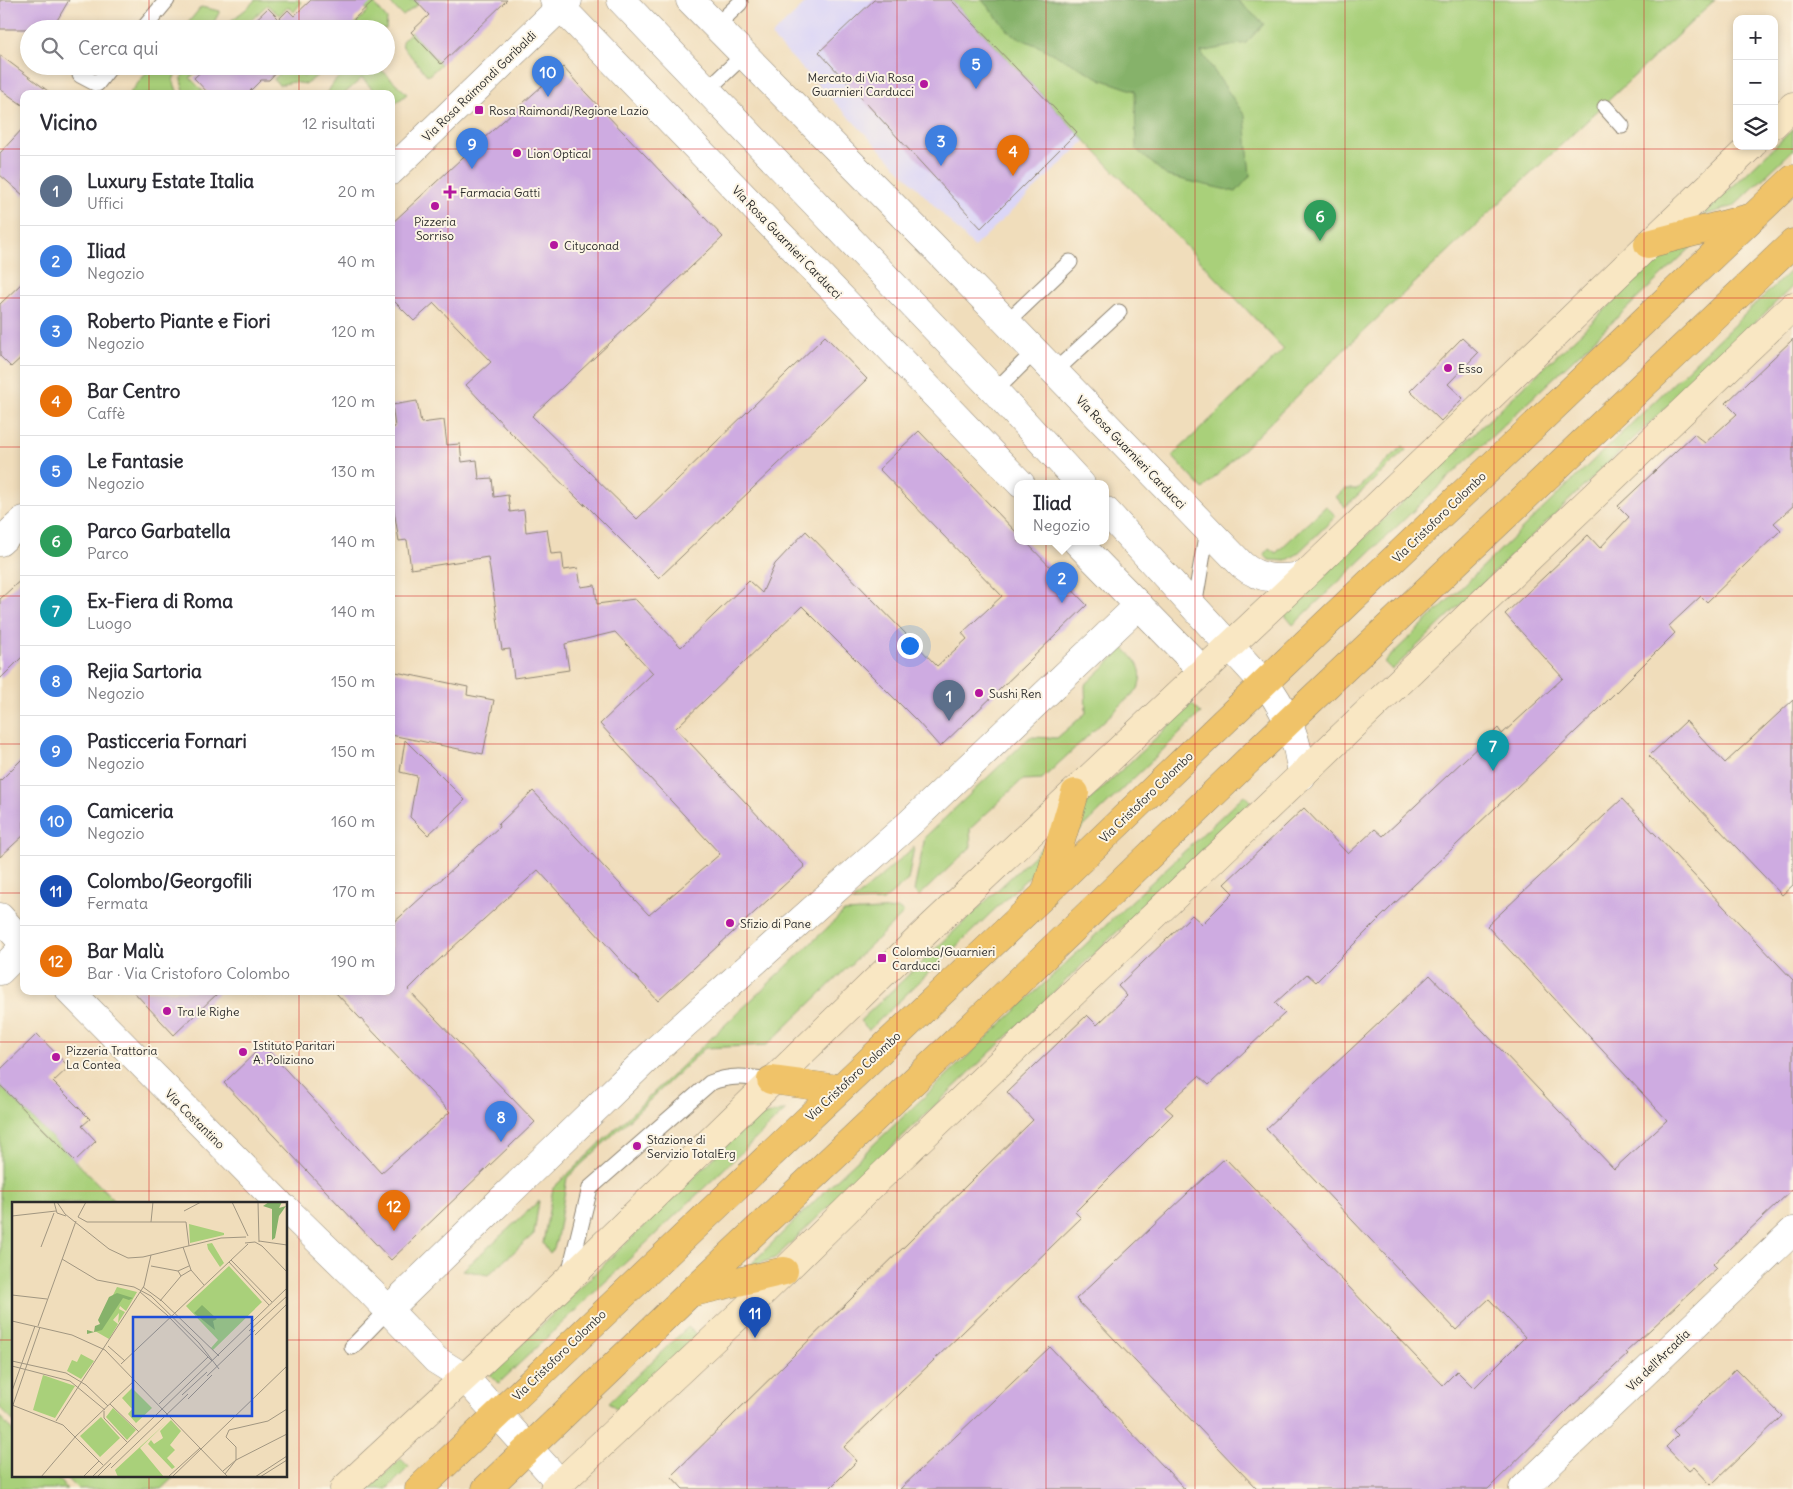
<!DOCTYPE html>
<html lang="it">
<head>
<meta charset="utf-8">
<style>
  body { margin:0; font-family:Delius,sans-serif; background:#f2f2f3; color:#2b2b33 }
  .controls { position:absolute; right:15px; top:15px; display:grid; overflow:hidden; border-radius:10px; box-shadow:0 2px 8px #0003 }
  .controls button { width:45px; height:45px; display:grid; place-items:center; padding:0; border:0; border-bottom:1px solid #e1e1e2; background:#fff; color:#2b2b33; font:25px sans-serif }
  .you { position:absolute; left:909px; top:645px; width:18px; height:18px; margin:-12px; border:4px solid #fff; border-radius:50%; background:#1a73e8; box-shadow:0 0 0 8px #1a73e833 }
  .badge { display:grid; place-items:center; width:32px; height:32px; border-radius:50%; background:#b5179e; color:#fff; font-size:16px; font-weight:700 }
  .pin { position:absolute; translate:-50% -41px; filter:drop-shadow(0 1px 2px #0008) }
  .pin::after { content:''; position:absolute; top:26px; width:18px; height:15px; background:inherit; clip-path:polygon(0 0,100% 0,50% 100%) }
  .popup { position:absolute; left:1014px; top:480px; width:95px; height:65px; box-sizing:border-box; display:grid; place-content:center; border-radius:10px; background:#fff; filter:drop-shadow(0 1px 4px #0005); font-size:16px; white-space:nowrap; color:#7c7c81 }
  .popup b { font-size:19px; color:#2b2b33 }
  .popup::after { content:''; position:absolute; left:50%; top:100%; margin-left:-10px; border:10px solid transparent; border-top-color:#fff }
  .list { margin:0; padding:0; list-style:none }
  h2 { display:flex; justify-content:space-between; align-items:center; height:65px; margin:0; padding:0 20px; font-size:21px }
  h2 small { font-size:16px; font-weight:400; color:#7c7c81 }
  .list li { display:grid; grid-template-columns:32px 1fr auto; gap:15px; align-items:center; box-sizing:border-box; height:70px; padding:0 20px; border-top:1px solid #e1e1e2 }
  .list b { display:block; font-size:19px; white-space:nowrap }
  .list p { margin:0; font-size:16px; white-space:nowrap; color:#7c7c81 }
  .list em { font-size:16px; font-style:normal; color:#7c7c81 }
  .icon { flex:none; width:28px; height:28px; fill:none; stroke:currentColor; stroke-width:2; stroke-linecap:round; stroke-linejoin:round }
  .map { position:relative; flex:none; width:1793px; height:1489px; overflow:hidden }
  .search { position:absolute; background:#fff; box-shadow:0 2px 8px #0003; left:20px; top:20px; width:375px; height:55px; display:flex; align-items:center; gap:12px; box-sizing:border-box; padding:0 18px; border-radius:28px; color:#7c7c81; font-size:19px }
  .panel { position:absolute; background:#fff; box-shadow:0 2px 8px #0003; left:20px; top:90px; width:375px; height:905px; border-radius:10px }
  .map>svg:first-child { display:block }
</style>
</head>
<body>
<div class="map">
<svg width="1793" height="1489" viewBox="0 0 1793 1489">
  <rect width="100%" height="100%" fill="#fcf5e5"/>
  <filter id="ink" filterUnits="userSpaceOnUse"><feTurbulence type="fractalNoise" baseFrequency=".02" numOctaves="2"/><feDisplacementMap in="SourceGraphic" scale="10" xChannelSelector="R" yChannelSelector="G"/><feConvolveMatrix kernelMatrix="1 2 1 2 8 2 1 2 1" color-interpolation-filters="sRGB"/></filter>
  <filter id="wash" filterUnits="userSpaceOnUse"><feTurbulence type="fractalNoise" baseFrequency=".0096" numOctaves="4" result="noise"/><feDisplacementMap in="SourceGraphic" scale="20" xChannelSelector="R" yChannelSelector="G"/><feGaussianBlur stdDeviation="1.12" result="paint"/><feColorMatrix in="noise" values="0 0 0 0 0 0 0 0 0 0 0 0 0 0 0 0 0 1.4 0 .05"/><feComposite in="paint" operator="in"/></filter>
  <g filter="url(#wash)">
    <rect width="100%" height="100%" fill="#f0ddbb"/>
    <!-- built -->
    <polygon fill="#dbd6f7" points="809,0 951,0 1086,140 974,247 771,36"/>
    <!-- green -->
    <g fill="#a9d07a" stroke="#6a7e52">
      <polygon points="255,0 299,0 301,3 294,12 288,7 279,15 267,5 242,29 220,29 245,10"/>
      <polygon points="359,0 371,0 387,19 386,29 350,29 368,11"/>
      <polygon points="387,0 415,0 418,4 403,16"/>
      <polygon points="951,0 1715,0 1351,343 1203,489 1172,456 1284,349"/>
      <polygon points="201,7 220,11 210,29 183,29"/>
      <polygon points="411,32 441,64 428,76 403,47 402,41"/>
      <polygon points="152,66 179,66 173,80 178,94 129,94"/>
      <path d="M185,66H202L190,78L206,94H185C181,83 181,77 185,66Z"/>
      <polygon points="282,66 292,66 304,77 315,66 330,66 306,84 293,82 279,85 274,79 279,74 278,70"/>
      <path d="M370,66L384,72L407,94L391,107V94H377L362,78L344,94H327C336,75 349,67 370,66Z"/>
      <polygon points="1793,129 1793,150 1734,206 1702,216"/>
      <polygon points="1699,240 1293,625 1284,614 1667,251"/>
      <polygon points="1793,268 1793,286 1392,670 1384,662"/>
      <polygon points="1403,446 1406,450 1345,507 1336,497 1344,489 1357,489"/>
      <polygon points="1326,506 1336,516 1297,554 1286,561 1269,560 1264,554 1269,548 1276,553"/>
      <path d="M1124,648C1137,662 1145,669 1138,689L1042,779L1022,780L970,829L971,847L919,896L914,891L925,837L1030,737L1057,738L1086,713L1085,685Z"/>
      <polygon points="1192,704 1201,713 1070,840 1080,809"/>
      <polygon points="1244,795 1252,803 775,1258 747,1268 835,1181"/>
      <polygon points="1051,839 1038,868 869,1030 860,1021"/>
      <polygon points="914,847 908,880 883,901 852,902"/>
      <polygon points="899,909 904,913 767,1045 705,1048 567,1178 557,1238 554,1248 549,1253 543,1243 553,1188 844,912"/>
      <polygon points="0,1085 117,1203 14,1203 14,1422 0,1408"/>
      <polygon points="786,1110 499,1383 490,1375 755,1118"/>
      <polygon points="539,1201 534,1234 488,1275 463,1270"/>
      <polygon points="688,1327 697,1335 619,1411 609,1402"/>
      <polygon points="0,1417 14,1432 14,1475 54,1475 67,1489 0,1489"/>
      <polygon points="401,1459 409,1467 387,1489 369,1489"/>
      <polygon points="64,1475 176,1475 161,1489 78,1489"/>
    </g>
    <!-- forest -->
    <polygon fill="#86b26a" stroke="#586e4a" points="982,0 1237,0 1264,24 1246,43 1201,52 1245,116 1250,176 1236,192 1167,176 1136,149 1135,91 1103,80 1038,46 1012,35"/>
    <g id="blocks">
      <!-- building -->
      <g fill="#ceabe1">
        <polygon points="0,0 69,0 52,29 0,29"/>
        <polygon points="311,0 374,0 354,19 355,23 349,29 246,29 268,8 279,19 288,10 294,16"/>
        <polygon points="415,0 507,0 441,64 411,32 429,15"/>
        <polygon points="874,0 951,0 1077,132 981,228 819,52"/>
        <polygon points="0,55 52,94 24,94 24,106 0,89"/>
        <polygon points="207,66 282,66 269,80 261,80 247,94 209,94 194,78"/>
        <polygon points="563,67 586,93 723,237 532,416 637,519 825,336 867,379 659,578 584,503 585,506 509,431 466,385 491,362 434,303 414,321 391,298 391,224 462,158"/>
        <polygon points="24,127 24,196 0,175 0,153"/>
        <polygon points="24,281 24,355 11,367 0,356 0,304"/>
        <polygon points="1462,338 1478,353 1448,384 1463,398 1441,421 1410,391"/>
        <polygon points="1793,339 1793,506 1774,523 1781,530 1707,602 1701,596 1669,626 1675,633 1597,711 1393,905 1316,982 1307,974 1275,1003 1285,1013 1209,1085 1199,1076 1165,1107 1173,1114 1075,1212 1081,1218 844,1447 857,1461 829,1489 683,1489 671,1476 1033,1120 1007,1092 1087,1015 1097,1025 1127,996 1118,986 1192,915 1202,924 1233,893 1224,884 1304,808 1348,854 1375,829 1383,836 1498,728 1502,734 1563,678 1505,614 1588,535 1600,548 1629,517 1618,506 1694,434 1705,443 1737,414 1726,403"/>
        <polygon points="417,401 421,423 444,420 447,445 460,444 462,462 477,460 479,479 492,478 494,497 508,495 510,512 524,510 526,532 547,529 551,554 562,553 564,570 578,568 581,587 595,585 597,604 635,599 681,647 749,581 762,593 775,564 806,531 937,666 967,639 962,633 1002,596 879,469 919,431 1018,534 1018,542 1026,542 1087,605 940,747 918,722 802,606 676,728 805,866 658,1001 538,870 429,969 408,990 535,1122 391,1260 224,1083 263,1045 381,1173 450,1112 334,991 391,991 391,925 499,827 498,825 533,791 649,915 720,854 600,724 653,673 615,632 565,644 569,670 514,678 510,649 502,650 488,557 411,569 407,540 399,541 391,492 391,428 395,427 392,405"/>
        <polygon points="24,577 24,655 0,679 0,599"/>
        <polygon points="391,671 468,687 467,695 494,700 483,754 391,735"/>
        <polygon points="1793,700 1793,885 1782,895 1649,756 1686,721 1725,763"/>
        <polygon points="405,740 465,800 428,835 410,817 417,776 400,772"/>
        <polygon points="24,757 24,835 0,857 0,781"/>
        <polygon points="1622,799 1793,980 1793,1189 1713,1264 1717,1268 1626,1352 1628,1354 1570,1408 1488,1489 1257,1489 1076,1299 1225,1158 1443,1385 1457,1371 1474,1388 1525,1337 1489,1299 1456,1330 1266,1129 1430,975 1614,1169 1667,1120 1487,926"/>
        <polygon points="133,991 220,991 174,1035"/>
        <polygon points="37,1034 69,1067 53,1082 90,1119 82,1126 96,1141 75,1161 0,1085 0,1070"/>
        <polygon points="1050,1347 1185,1489 900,1489"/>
        <polygon points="1736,1369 1782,1416 1711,1485 1694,1467 1689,1471 1666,1447 1678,1435 1673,1430"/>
      </g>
    </g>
  </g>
  <g filter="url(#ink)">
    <use href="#blocks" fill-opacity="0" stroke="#8e8473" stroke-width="1"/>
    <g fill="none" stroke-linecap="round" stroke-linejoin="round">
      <!-- service casing -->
      <g stroke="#8e8473" stroke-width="17">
        <g id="service">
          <polyline points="716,26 740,3"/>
          <polyline points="143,29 167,0"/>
          <polyline points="80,75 97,84 111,66"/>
          <polyline points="707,90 745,54"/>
          <polyline points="1605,107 1622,126"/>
          <polyline points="1006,323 1070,262"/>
          <polyline points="1054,372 1119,312"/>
          <polyline points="995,391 1034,352"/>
          <polyline points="1194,607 1207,530"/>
          <path d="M569,1274L590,1188L710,1083C731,1074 749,1077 771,1080"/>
          <polyline points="352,1347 388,1310"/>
        </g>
      </g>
      <!-- minor casing -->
      <g stroke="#8e8473" stroke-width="29">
        <g id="minor">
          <polyline points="554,0 1021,484"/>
          <path d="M690,0L929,242L1242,565C1261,581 1281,579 1304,576"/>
          <polyline points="391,171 568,0"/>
          <polyline points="0,542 24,520"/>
          <polyline points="1077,542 1203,671"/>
          <polyline points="0,917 24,944"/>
          <polyline points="388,1310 658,1048 911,822 1139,605"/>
          <polyline points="1523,1489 1793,1231"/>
        </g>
      </g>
      <!-- tertiary casing -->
      <g stroke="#8e8473" stroke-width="29">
        <g id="tertiary">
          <polyline points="621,0 995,391 1081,484"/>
          <path d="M1106,511L1271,691C1288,716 1299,745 1302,776"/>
          <polyline points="0,971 24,947"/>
          <polyline points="70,991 279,1203"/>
          <polyline points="286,1209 371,1292 436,1360 465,1378 560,1483"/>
        </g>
      </g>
      <!-- secondary casing -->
      <g stroke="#8e8473" stroke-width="29">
        <g id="secondary">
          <polyline points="1774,124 1793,106"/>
          <polyline points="344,1489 517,1329 931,927 1304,576 1751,146"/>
          <polyline points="554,1489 753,1302 870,1187 1793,306"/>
        </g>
      </g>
      <!-- primary casing -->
      <g stroke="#8e8473" stroke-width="29">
        <g id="primary">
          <polyline points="1648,244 1749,218"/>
          <polyline points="1046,891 1075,793"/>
          <polyline points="771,1080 839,1089"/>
          <polyline points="690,1293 784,1271"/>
          <polyline points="419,1489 1046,893 1264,683 1793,179"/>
          <polyline points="486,1489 689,1294 989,1010 1288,722 1793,243"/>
        </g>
      </g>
      <!-- service -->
      <use href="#service" stroke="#fff" stroke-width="15"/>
      <!-- minor -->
      <use href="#minor" stroke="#fff" stroke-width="28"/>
      <!-- tertiary -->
      <use href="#tertiary" stroke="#fff" stroke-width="28"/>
      <!-- secondary -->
      <use href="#secondary" stroke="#f9e7c3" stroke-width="28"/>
      <!-- primary -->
      <use href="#primary" stroke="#f0c369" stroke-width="28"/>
    </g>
  </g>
  <!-- grid -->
  <path fill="none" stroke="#d62828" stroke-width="1" stroke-opacity="0.55" d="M149,0V29M299,0V29M448,0V1489M598,0V1489M747,0V1489M897,0V1489M1046,0V1489M1195,0V1489M1345,0V1489M1494,0V1489M1644,0V1489M149,66V94M299,66V94M0,149H24M391,149H1793M0,298H24M391,298H1793M0,447H24M391,447H1793M0,596H24M391,596H1793M0,744H24M391,744H1793M0,893H24M391,893H1793M149,991V1203M299,991V1489M0,1042H1793M0,1191H1793M0,1340H14M286,1340H1793M149,1475V1489"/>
  <!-- markers -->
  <g fill="#b5179e" stroke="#fcf5e5" stroke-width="2">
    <circle cx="924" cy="84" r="5"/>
    <rect x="474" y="105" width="10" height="10" rx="2.5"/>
    <circle cx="517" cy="153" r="5"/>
    <path d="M447.5 184.5h5v5h5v5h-5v5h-5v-5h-5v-5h5z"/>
    <circle cx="435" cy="206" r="5"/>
    <circle cx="554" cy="245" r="5"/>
    <circle cx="1448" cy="368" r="5"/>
    <circle cx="979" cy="693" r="5"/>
    <circle cx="730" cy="923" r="5"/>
    <rect x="877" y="953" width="10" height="10" rx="2.5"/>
    <circle cx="167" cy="1011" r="5"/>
    <circle cx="243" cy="1052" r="5"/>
    <circle cx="56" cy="1057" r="5"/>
    <circle cx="637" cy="1146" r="5"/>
  </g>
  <g text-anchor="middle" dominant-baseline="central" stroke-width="4" stroke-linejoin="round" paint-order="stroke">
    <!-- poi labels -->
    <g font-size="12" fill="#2b2b2b" stroke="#fcf5e5" text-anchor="start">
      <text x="914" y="77" text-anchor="end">Mercato di Via Rosa<tspan x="914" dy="14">Guarnieri Carducci</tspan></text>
      <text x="489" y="110">Rosa Raimondi/Regione Lazio</text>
      <text x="527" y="153">Lion Optical</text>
      <text x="460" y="192">Farmacia Gatti</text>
      <text x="435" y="221" text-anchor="middle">Pizzeria<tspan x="435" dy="14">Sorriso</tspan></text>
      <text x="564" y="245">Cityconad</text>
      <text x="1458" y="368">Esso</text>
      <text x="989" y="693">Sushi Ren</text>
      <text x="740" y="923">Sfizio di Pane</text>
      <text x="892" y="951">Colombo/Guarnieri<tspan x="892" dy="14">Carducci</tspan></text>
      <text x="177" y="1011">Tra le Righe</text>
      <text x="253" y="1045">Istituto Paritari<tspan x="253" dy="14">A. Poliziano</tspan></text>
      <text x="66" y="1050">Pizzeria Trattoria<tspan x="66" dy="14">La Contea</tspan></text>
      <text x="647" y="1139">Stazione di<tspan x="647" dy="14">Servizio TotalErg</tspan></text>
    </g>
    <!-- street labels -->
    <g font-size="12" fill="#2b2b2b" stroke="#fcf5e5">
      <text transform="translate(479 86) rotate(-44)">Via Rosa Raimondi Garibaldi</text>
      <text transform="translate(787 242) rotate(46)">Via Rosa Guarnieri Carducci</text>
      <text transform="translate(1131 452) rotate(46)">Via Rosa Guarnieri Carducci</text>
      <text transform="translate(1439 517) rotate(-44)">Via Cristoforo Colombo</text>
      <text transform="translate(1146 797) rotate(-44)">Via Cristoforo Colombo</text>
      <text transform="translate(853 1076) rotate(-43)">Via Cristoforo Colombo</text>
      <text transform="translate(195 1119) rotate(45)">Via Costantino</text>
      <text transform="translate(559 1355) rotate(-44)">Via Cristoforo Colombo</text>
      <text transform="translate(1658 1360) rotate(-44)">Via dell'Arcadia</text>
    </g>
  </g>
  <!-- overview -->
  <g transform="translate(12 1202)">
    <rect width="275" height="275" fill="#f0ddbb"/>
    <path d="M177,22L212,31V33L178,41ZM200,41L212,61L208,65L196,47L195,42ZM217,64L250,100L201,148L199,146L206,138L174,104ZM105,85L125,90L114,109L108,104L107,107L113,110L106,121L107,111L101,118L106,122L97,137L83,129L96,116L98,99ZM69,152L82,159L69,177L55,169L60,158L65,160ZM31,173L63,184L43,216L21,208ZM120,186L140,206L124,221L116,212L120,207L110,196ZM101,206L124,228L115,238L94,215ZM89,215L108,236L88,255L68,234ZM159,218L169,229L158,243L163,248L155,256L163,265L160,267L136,242L139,238L142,242L151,236L148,229ZM155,220L128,246L152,275H106L103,268Z" fill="#a9d07a"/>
    <path d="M257,0H270L267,6L274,4L267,14L263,36L260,38V7L251,4ZM105,91L121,96L117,98L111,96L90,128L75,132V128L82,130L83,124L88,122L86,118L97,95ZM190,103L205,117L201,119L203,128L182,111Z" fill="#86b26a"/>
    <path fill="none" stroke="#a19681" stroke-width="1" d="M42,0L45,11L54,14M45,0L53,12L97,47L116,56L131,55L209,36L234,35M74,0L66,15L75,20H174L177,44M220,0L236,34M246,0L247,40M172,9L189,0M0,14L44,9M139,20L141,0M247,39L275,43M233,41L243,40L250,44L275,70M29,45L42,11M171,45L179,68L192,83M50,57L85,78L122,85L139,94L187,141L207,167M219,58L260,100M217,60L257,103M139,64L166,69M177,64L166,69L169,74L179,68M131,85L150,99L207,154M128,90L155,113L200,159M0,93L35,97M148,99L169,74M0,119L60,133L93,148L216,275M26,124L64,19M237,129L275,94M243,133L275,102M96,144L113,159M0,159L54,171L74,183L96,204M109,162L236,42M0,164L58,179L93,208M195,174L243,128M0,189L23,124M170,193L195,170M176,197L200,173M98,202L127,230M147,202L196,155M0,203L51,223L91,263M1,203L28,125M92,209V216L115,240M44,219L132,84L139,53M217,228L214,235L224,245V258L275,232M217,228L256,219L275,207M99,266L176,192M211,269L224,258L213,272M29,275L64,234L123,178M71,275L87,259M80,275L275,86M85,275L99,261M156,275L188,246M160,275L275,164M243,275L275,254M248,275L275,258"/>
    <path fill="#1d4ed8" fill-opacity="0.15" stroke="#1d4ed8" stroke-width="2.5" d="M121,115H240V214H121Z"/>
    <rect width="275" height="275" fill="none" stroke="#2b2b2b" stroke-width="2.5"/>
  </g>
</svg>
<div class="controls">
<button>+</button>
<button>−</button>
<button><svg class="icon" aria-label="layers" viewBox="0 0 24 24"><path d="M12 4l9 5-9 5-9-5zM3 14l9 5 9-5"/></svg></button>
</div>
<div class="you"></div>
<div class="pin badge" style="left:949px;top:721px;background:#5c6f8a">1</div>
<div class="pin badge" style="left:1062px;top:603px;background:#3f7fe0">2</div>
<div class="popup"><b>Iliad</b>Negozio</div>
<div class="pin badge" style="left:941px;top:166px;background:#3f7fe0">3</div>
<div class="pin badge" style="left:1013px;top:176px;background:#e8710a">4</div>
<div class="pin badge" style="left:976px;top:89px;background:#3f7fe0">5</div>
<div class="pin badge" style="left:1320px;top:241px;background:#2e9e5b">6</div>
<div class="pin badge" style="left:1493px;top:771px;background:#0f9aa8">7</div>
<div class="pin badge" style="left:501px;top:1142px;background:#3f7fe0">8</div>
<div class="pin badge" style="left:472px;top:169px;background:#3f7fe0">9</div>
<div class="pin badge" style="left:548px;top:97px;background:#3f7fe0">10</div>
<div class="pin badge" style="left:755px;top:1338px;background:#1a4fb4">11</div>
<div class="pin badge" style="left:394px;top:1231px;background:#e8710a">12</div>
<div class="search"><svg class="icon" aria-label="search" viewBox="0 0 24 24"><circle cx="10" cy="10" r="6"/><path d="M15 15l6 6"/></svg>Cerca qui</div>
<section class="panel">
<h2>Vicino<small>12 risultati</small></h2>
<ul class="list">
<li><span class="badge" style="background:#5c6f8a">1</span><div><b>Luxury Estate Italia</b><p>Uffici</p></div><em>20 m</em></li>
<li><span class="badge" style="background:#3f7fe0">2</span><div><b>Iliad</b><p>Negozio</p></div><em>40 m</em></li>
<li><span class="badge" style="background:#3f7fe0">3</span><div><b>Roberto Piante e Fiori</b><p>Negozio</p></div><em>120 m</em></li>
<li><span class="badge" style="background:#e8710a">4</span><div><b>Bar Centro</b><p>Caffè</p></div><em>120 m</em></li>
<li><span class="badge" style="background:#3f7fe0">5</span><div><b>Le Fantasie</b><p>Negozio</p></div><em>130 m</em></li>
<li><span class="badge" style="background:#2e9e5b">6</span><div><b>Parco Garbatella</b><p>Parco</p></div><em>140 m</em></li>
<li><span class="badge" style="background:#0f9aa8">7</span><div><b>Ex-Fiera di Roma</b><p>Luogo</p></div><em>140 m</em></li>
<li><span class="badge" style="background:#3f7fe0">8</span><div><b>Rejia Sartoria</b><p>Negozio</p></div><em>150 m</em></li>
<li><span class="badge" style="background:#3f7fe0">9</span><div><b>Pasticceria Fornari</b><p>Negozio</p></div><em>150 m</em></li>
<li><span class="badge" style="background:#3f7fe0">10</span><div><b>Camiceria</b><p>Negozio</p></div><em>160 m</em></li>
<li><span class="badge" style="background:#1a4fb4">11</span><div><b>Colombo/Georgofili</b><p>Fermata</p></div><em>170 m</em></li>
<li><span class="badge" style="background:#e8710a">12</span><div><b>Bar Malù</b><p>Bar · Via Cristoforo Colombo</p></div><em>190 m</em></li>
</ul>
</section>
</div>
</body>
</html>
